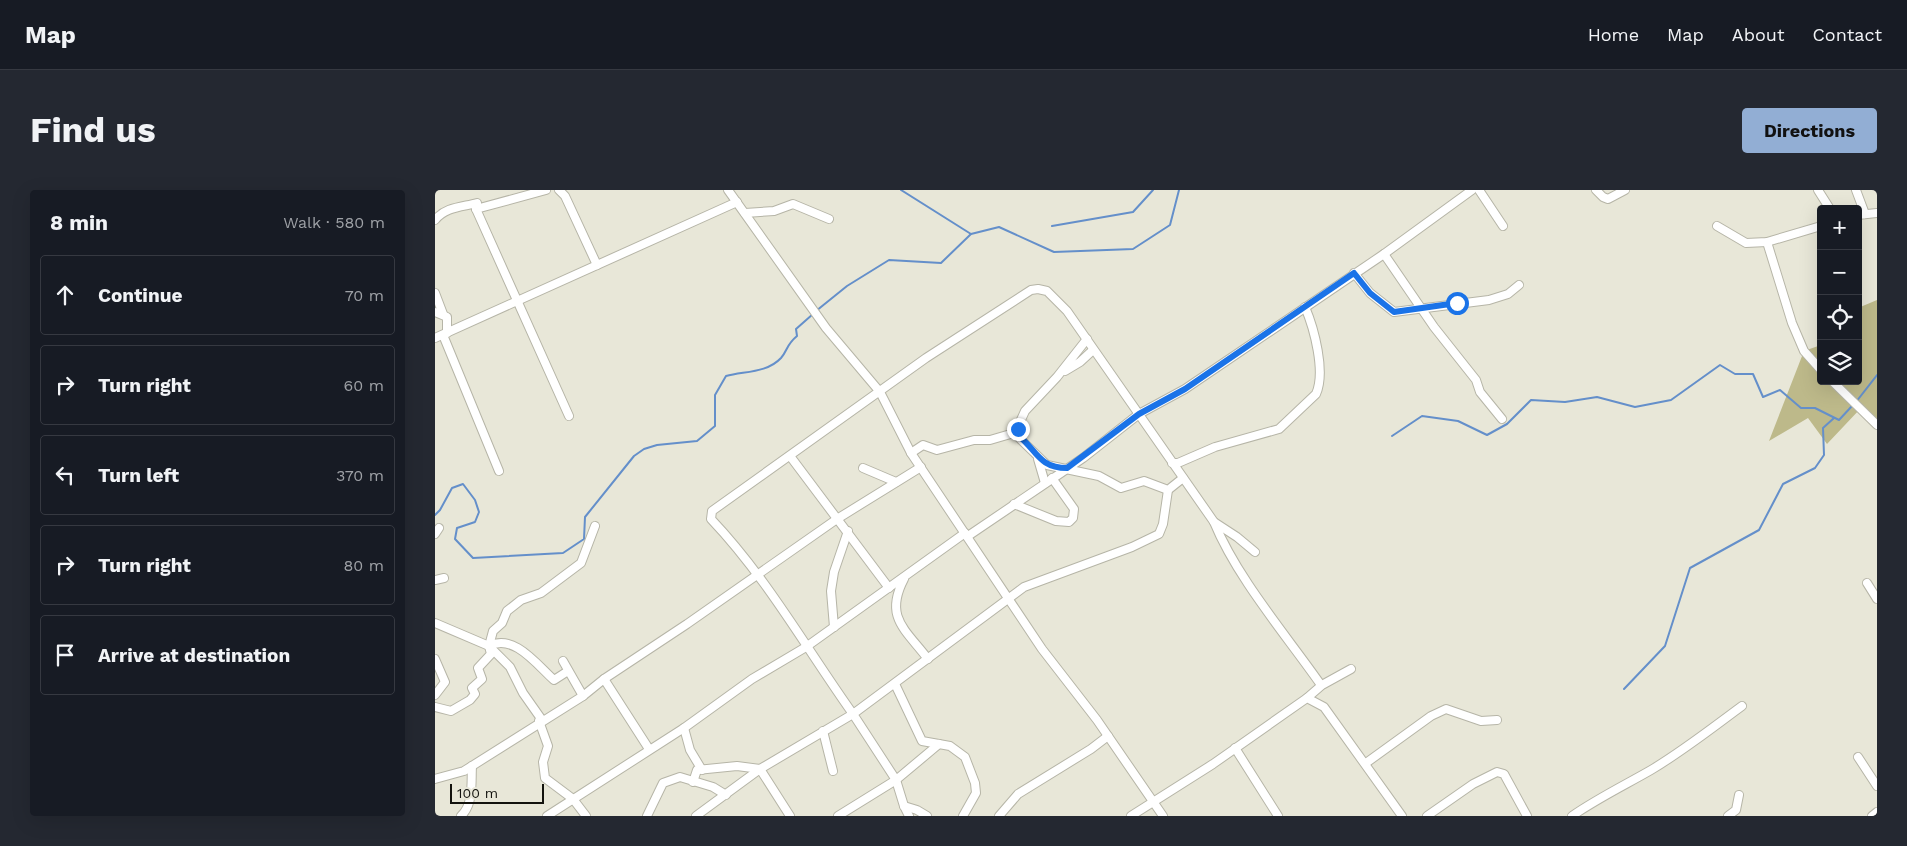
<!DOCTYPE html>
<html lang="en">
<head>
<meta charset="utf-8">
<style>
  body { margin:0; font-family:"Work Sans",sans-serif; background:#242831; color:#f1f3f6 }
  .controls { position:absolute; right:15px; top:15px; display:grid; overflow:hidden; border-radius:5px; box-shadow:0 5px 20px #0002 }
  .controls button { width:45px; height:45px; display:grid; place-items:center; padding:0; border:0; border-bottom:1px solid #363941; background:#171b24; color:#f1f3f6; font:25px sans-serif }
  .scale { position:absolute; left:15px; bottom:12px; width:94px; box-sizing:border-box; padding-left:5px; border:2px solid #13130e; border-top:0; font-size:14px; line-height:18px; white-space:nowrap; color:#13130e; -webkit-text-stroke:4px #e8e7d8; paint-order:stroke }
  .stop { position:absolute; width:15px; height:15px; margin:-11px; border:4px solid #1a73e8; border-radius:50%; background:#fff }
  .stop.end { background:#1a73e8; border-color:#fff; box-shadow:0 1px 5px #0008 }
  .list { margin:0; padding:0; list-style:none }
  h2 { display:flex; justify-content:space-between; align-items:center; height:65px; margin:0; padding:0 20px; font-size:21px }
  h2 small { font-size:16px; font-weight:400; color:#9ea1a6 }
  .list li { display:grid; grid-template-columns:32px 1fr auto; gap:15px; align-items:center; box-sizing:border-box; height:80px; margin:0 10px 10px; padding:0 10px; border:1px solid #363941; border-radius:5px }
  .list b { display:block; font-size:19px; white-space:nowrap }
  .list em { font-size:16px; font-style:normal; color:#9ea1a6 }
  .icon { flex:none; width:28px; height:28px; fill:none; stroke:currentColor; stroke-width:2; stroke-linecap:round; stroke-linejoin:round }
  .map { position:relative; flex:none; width:1442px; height:626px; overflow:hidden; border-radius:5px }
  header { display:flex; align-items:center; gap:30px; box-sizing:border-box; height:70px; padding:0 25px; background:#171b24; border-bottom:1px solid #363941 }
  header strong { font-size:24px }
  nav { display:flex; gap:28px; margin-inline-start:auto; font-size:18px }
  .intro { display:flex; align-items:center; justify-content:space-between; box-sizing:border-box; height:120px; padding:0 30px }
  h1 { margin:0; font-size:35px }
  .button { padding:12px 22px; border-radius:5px; background:#92aed4; color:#111; font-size:18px; font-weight:700 }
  main { display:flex; gap:30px; padding:0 30px }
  aside { flex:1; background:#171b24; border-radius:5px; box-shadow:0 5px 20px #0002 }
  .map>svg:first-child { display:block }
</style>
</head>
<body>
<header>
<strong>Map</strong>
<nav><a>Home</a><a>Map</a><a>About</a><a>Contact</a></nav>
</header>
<div class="intro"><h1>Find us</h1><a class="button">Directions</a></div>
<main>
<aside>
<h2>8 min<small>Walk · 580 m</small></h2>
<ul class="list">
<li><svg class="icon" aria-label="ahead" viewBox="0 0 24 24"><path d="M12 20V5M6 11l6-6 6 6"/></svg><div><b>Continue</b></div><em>70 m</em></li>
<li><svg class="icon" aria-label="right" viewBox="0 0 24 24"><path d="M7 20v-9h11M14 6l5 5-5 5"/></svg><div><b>Turn right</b></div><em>60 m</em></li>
<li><svg class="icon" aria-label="left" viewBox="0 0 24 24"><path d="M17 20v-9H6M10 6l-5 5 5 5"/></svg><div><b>Turn left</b></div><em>370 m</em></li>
<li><svg class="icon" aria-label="right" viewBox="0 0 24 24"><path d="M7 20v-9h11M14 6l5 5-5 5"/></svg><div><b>Turn right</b></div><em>80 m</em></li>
<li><svg class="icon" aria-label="arrive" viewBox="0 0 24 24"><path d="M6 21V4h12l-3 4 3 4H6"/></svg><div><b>Arrive at destination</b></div></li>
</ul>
</aside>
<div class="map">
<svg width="1442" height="626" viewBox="0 0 1442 626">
  <rect width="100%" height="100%" fill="#e8e7d8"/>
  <!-- green -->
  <polygon fill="#bdb98a" points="1442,110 1442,232 1426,218 1392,254 1373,228 1334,251 1369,161 1386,155 1386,191 1423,191 1423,118"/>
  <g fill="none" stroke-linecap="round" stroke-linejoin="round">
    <!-- stream -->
    <g stroke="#648fca" stroke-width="2">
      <polyline points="466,0 536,44 564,37 619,62 698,59 735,35 744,0"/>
      <polyline points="617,36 698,22 718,0"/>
      <polyline points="381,121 412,96 454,70 506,73 536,44"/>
      <polyline points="1421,212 1442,185"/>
      <polyline points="957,246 987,226 1023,231 1052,245 1072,234 1096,210 1130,212 1162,207 1200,217 1236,210 1285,175 1300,184 1318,184 1328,207 1345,200 1366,218 1380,218 1404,230 1417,216"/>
      <path d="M0,325L5,320L17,298L28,294L40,310L44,322L40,332L22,338L20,349L38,368L128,363L149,349L150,327L199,266L209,259L222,255L262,251L280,236V205L291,186C310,181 332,183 346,168C353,160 351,155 362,146L361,139L378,124"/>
      <polyline points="1189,499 1230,456 1255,378 1324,340 1348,294 1380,278 1389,265 1388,238 1399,228"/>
    </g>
    <!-- minor casing -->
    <g stroke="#b6b5a7" stroke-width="10">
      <g id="minor">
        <polyline points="124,0 130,6 162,75"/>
        <polyline points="293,0 391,138 445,202 476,263 607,459 662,530 728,626"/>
        <polyline points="1044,0 1068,36"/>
        <polyline points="1161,0 1168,7 1173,9 1190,0"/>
        <polyline points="1383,0 1395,19"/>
        <polyline points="1421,0 1430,24"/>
        <polyline points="41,19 134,226"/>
        <polyline points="310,23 339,21 358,14 394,29"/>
        <polyline points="1423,25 1442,23"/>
        <path d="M0,30C10,17 27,17 42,13L41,19L111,0"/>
        <polyline points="1282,36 1311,53 1332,52 1386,36"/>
        <polyline points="1332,52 1357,133 1369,161 1386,180"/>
        <polyline points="949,64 999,137 1041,190 1045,202 1067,229"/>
        <polyline points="919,83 935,103 959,122 1054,110 1073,104 1084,95"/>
        <polyline points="0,103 8,124"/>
        <polyline points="0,122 12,127 12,143"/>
        <polyline points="8,145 64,281"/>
        <polyline points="0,148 302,12"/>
        <polyline points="630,181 645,172 658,160"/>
        <polyline points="1397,191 1442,235"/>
        <polyline points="580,243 590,221 622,187 652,149"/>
        <polyline points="476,263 488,255 502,260 539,250 555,250 579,243 612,275 664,286 686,298 709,291 733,300 748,288"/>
        <polyline points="355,266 454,398"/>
        <polyline points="603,269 610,293"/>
        <path d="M737,273H743L780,257L844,239L881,204C891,182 879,138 870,117"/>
        <polyline points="428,278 461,292"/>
        <polyline points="579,314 621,331 634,332 638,328 639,319 617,288"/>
        <polyline points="779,332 802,347 820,362"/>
        <polyline points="0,344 4,338"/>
        <polyline points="533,346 648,268 704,224 750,199 949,64 1037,0"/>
        <path d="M469,389C449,427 470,439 493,469"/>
        <polyline points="0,390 9,388"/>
        <polyline points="1432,393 1442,409"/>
        <polyline points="0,433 54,456 75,477 88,503 107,530"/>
        <polyline points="399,437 396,401 399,382 413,341"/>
        <path d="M54,456C79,443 102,475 119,490L133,481"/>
        <polyline points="0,469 10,492 0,505"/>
        <polyline points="128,471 148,506"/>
        <polyline points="169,489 214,559"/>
        <polyline points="460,494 487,551 515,556 530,567 540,593 541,603 528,626"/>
        <polyline points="872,508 887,495 916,479"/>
        <polyline points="0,517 16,521 35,510 40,504 37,498 47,489 43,478 56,464 54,456 58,441 67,433 72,421 86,410 106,403 146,373 160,336"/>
        <polyline points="104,531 113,556 108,572 110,588 138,609 151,626"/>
        <polyline points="249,538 255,560 267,580"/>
        <polyline points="388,541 398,581"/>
        <polyline points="800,558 843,626"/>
        <polyline points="1423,567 1442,596"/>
        <polyline points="931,573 996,526 1011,519 1046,531 1062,530"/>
        <polyline points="0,589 29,581 148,506 169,489 252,434 402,329 486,277"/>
        <polyline points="258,592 262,580 302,576 325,579 355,626"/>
        <polyline points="469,616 482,620 492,626"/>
        <path d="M26,626C39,614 36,592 37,576"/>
        <polyline points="112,626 249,538 317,489 371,457 530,343"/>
        <polyline points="212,626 228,593 245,587 278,597 291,605"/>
        <path d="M261,626L325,579L418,524C371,458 332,388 276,329L277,321L491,168L596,100L603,99L612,101L632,121L779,332C802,388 851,445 886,495"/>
        <polyline points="403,626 461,590 504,554"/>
        <polyline points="474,626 469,616 461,590 418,524 589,397 697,357 724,344 728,334 733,300"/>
        <polyline points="564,626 583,604 656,559 673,546"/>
        <polyline points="696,626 778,574 872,508 889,517 967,626"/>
        <polyline points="992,626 1038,594 1062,582 1069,584 1092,626"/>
        <path d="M1137,626C1163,608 1190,595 1216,580C1248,561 1277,538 1307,516"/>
        <polyline points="1293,626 1301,620 1304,605"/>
        <polyline points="1437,626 1442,622"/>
      </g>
    </g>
    <!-- minor -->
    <use href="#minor" stroke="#fff" stroke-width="8"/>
  </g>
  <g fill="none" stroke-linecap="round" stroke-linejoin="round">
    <!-- route -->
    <path stroke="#1a73e8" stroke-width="6" d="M583,239L580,243C601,257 602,278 632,278L704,224L750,199L919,83L935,103L959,122L1022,113"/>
  </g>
</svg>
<div class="controls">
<button>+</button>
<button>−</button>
<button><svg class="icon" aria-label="locate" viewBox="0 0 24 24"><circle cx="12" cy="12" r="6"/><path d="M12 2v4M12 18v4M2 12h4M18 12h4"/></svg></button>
<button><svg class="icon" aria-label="layers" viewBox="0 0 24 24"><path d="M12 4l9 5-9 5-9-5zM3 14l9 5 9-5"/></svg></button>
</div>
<div class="scale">100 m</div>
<div class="stop" style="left:1022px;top:113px"></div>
<div class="stop end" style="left:583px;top:239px"></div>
</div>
</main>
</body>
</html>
